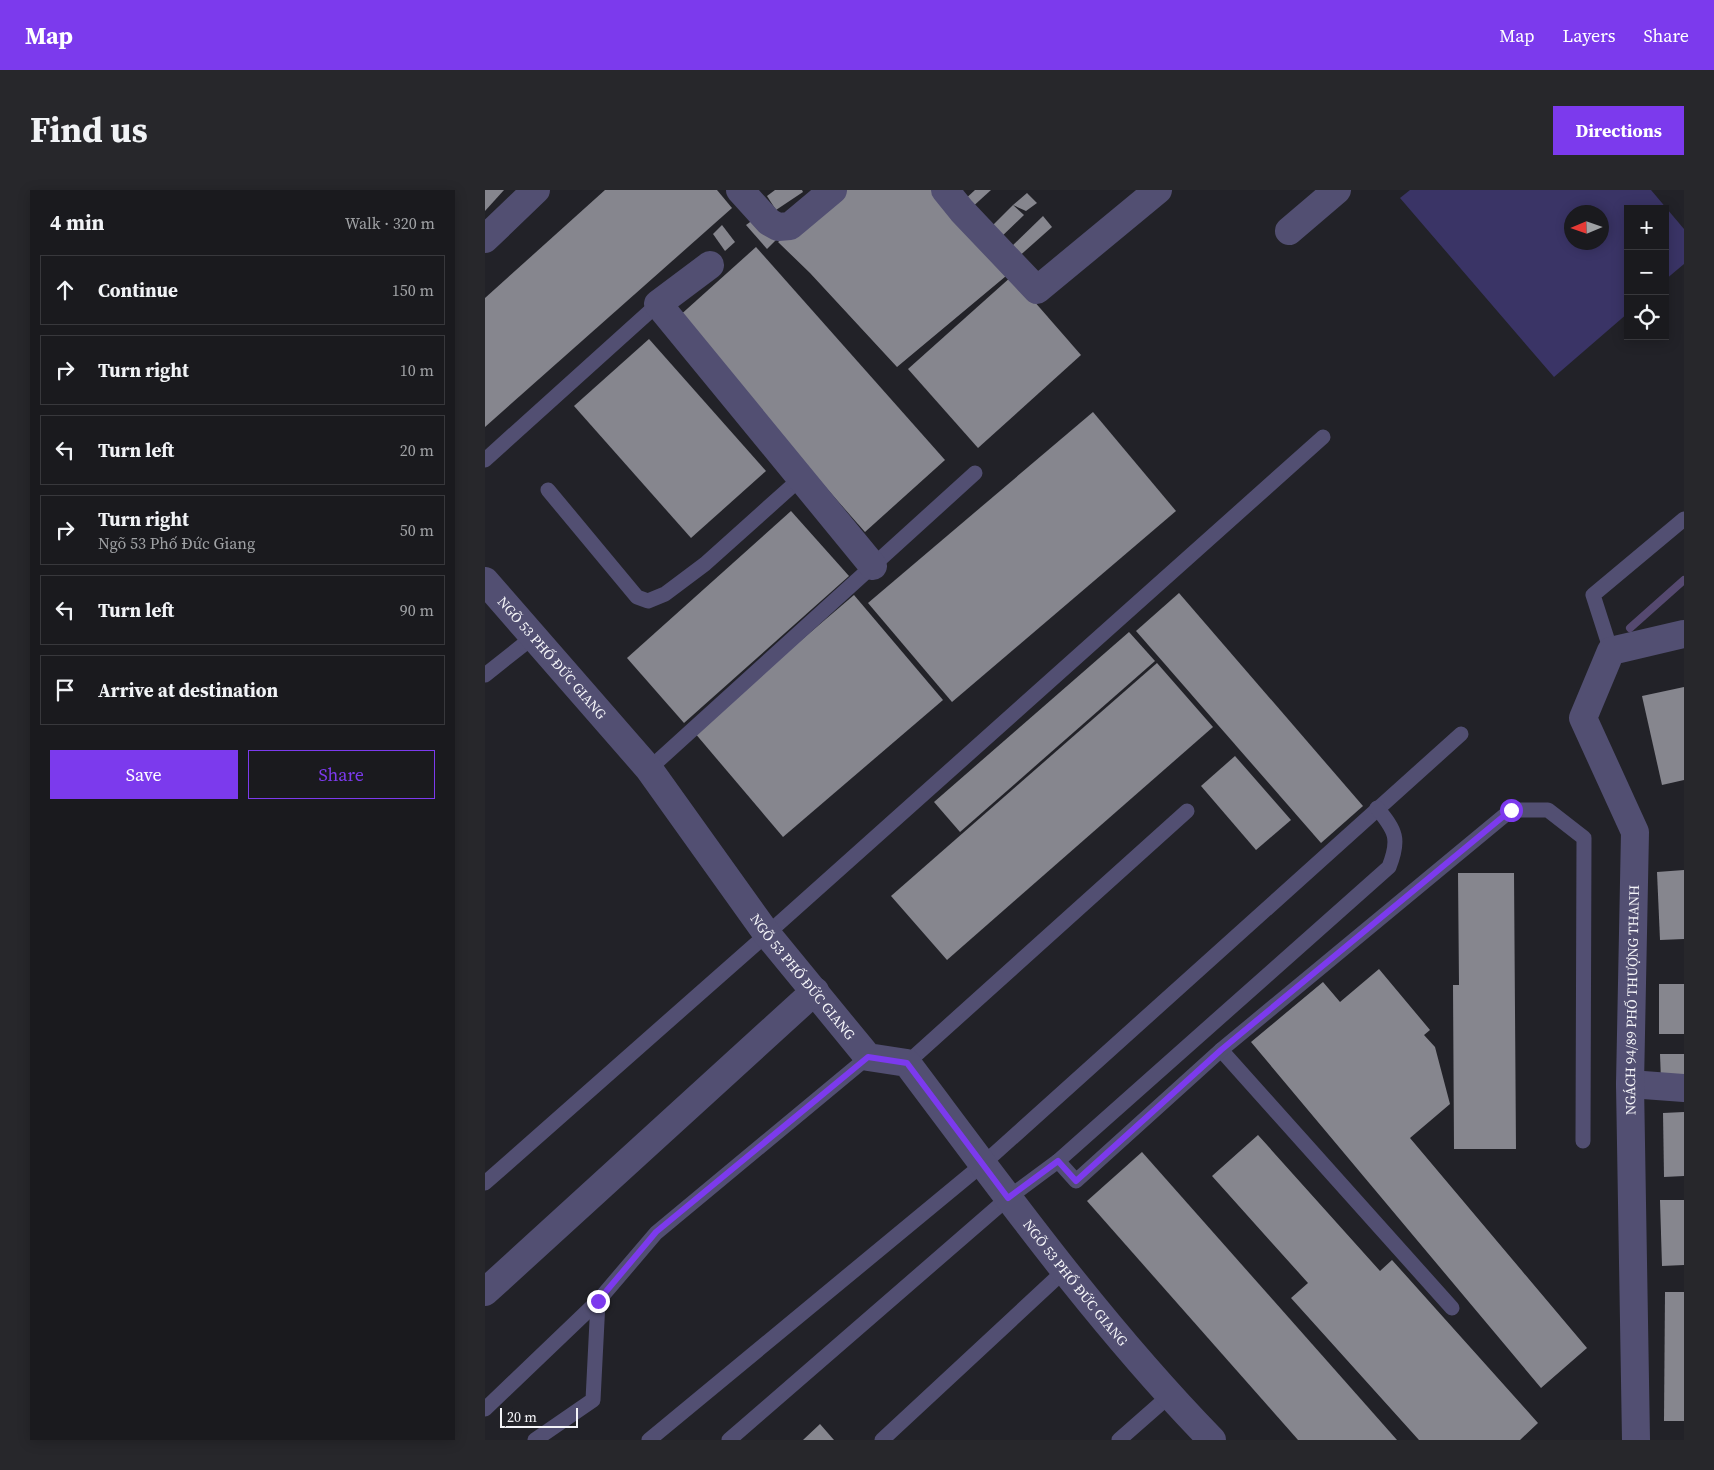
<!DOCTYPE html>
<html lang="en">
<head>
<meta charset="utf-8">
<style>
  body { margin:0; font-family:"Source Serif 4",serif; background:#27272b; color:#f1f3f6 }
  .controls { position:absolute; right:15px; top:15px; display:grid; overflow:hidden; border-radius:0px; box-shadow:0 2px 12px #0003 }
  .controls button { width:45px; height:45px; display:grid; place-items:center; padding:0; border:0; border-bottom:1px solid #38383c; background:#1a1a1e; color:#f1f3f6; font:25px sans-serif }
  .compass { position:absolute; left:1079px; top:15px; width:45px; height:45px; border-radius:50%; background:#1a1a1e; box-shadow:0 2px 12px #0003; rotate:268deg }
  .scale { position:absolute; left:15px; bottom:12px; width:78px; box-sizing:border-box; padding-left:5px; border:2px solid #f4f4f8; border-top:0; font-size:14px; line-height:18px; white-space:nowrap; color:#f4f4f8; -webkit-text-stroke:4px #222228; paint-order:stroke }
  .stop { position:absolute; width:15px; height:15px; margin:-11px; border:4px solid #7c3aed; border-radius:50%; background:#fff }
  .stop.end { background:#7c3aed; border-color:#fff; box-shadow:0 1px 5px #0008 }
  .list { margin:0; padding:0; list-style:none }
  h2 { display:flex; justify-content:space-between; align-items:center; height:65px; margin:0; padding:0 20px; font-size:21px }
  h2 small { font-size:16px; font-weight:400; color:#9fa1a4 }
  .list li { display:grid; grid-template-columns:32px 1fr auto; gap:15px; align-items:center; box-sizing:border-box; height:70px; margin:0 10px 10px; padding:0 10px; border:1px solid #38383c; border-radius:0px }
  .list b { display:block; font-size:19px; white-space:nowrap }
  .list p { margin:0; font-size:16px; white-space:nowrap; color:#9fa1a4 }
  .list em { font-size:16px; font-style:normal; color:#9fa1a4 }
  .actions { display:flex; gap:10px; padding:15px 20px }
  .actions a { flex:1; padding:11px 0; border:1px solid #7c3aed; border-radius:0px; text-align:center; font-size:18px; color:#7c3aed }
  .actions .main { background:#7c3aed; color:#fff }
  .icon { flex:none; width:28px; height:28px; fill:none; stroke:currentColor; stroke-width:2; stroke-linecap:round; stroke-linejoin:round }
  .map { position:relative; flex:none; width:1199px; height:1250px; overflow:hidden; border-radius:0px }
  header { display:flex; align-items:center; gap:30px; box-sizing:border-box; height:70px; padding:0 25px; background:#7c3aed; color:#fff }
  header strong { font-size:24px }
  nav { display:flex; gap:28px; margin-inline-start:auto; font-size:18px }
  .intro { display:flex; align-items:center; justify-content:space-between; box-sizing:border-box; height:120px; padding:0 30px }
  h1 { margin:0; font-size:35px }
  .button { padding:12px 22px; border-radius:0px; background:#7c3aed; color:#fff; font-size:18px; font-weight:700 }
  main { display:flex; gap:30px; padding:0 30px }
  aside { flex:1; background:#1a1a1e; border-radius:0px; box-shadow:0 2px 12px #0003 }
  .map>svg:first-child { display:block }
</style>
</head>
<body>
<header>
<strong>Map</strong>
<nav><a>Map</a><a>Layers</a><a>Share</a></nav>
</header>
<div class="intro"><h1>Find us</h1><a class="button">Directions</a></div>
<main>
<aside>
<h2>4 min<small>Walk · 320 m</small></h2>
<ul class="list">
<li><svg class="icon" aria-label="ahead" viewBox="0 0 24 24"><path d="M12 20V5M6 11l6-6 6 6"/></svg><div><b>Continue</b></div><em>150 m</em></li>
<li><svg class="icon" aria-label="right" viewBox="0 0 24 24"><path d="M7 20v-9h11M14 6l5 5-5 5"/></svg><div><b>Turn right</b></div><em>10 m</em></li>
<li><svg class="icon" aria-label="left" viewBox="0 0 24 24"><path d="M17 20v-9H6M10 6l-5 5 5 5"/></svg><div><b>Turn left</b></div><em>20 m</em></li>
<li><svg class="icon" aria-label="right" viewBox="0 0 24 24"><path d="M7 20v-9h11M14 6l5 5-5 5"/></svg><div><b>Turn right</b><p>Ngõ 53 Phố Đức Giang</p></div><em>50 m</em></li>
<li><svg class="icon" aria-label="left" viewBox="0 0 24 24"><path d="M17 20v-9H6M10 6l-5 5 5 5"/></svg><div><b>Turn left</b></div><em>90 m</em></li>
<li><svg class="icon" aria-label="arrive" viewBox="0 0 24 24"><path d="M6 21V4h12l-3 4 3 4H6"/></svg><div><b>Arrive at destination</b></div></li>
</ul>
<div class="actions"><a class="main">Save</a><a>Share</a></div>
</aside>
<div class="map">
<svg width="1199" height="1250" viewBox="0 0 1199 1250">
  <rect width="100%" height="100%" fill="#222228"/>
  <!-- green -->
  <path fill="#3a3466" fill-rule="evenodd" d="M925,0H1166L1199,39V74L1180,90V19H1143V123L1069,187L915,8ZM1086,22H1116V52H1086Z"/>
  <g fill="none" stroke-linecap="round" stroke-linejoin="round">
    <!-- stream -->
    <polyline stroke="#554970" stroke-width="8" points="1145,438 1199,390"/>
  </g>
  <!-- building -->
  <g fill="#86868e">
    <polygon points="0,0 19,0 0,21"/>
    <polygon points="120,0 232,0 247,18 0,237 0,108"/>
    <polygon points="290,0 317,0 318,2 291,20 282,6"/>
    <polygon points="355,0 452,0 527,81 412,177 325,83 293,52"/>
    <polygon points="490,0 506,0 484,20 477,12"/>
    <polygon points="542,3 552,13 541,21 528,15 539,25 513,50 503,40 528,15"/>
    <polygon points="558,26 567,37 531,69 524,59"/>
    <polygon points="272,27 291,50 282,59 261,35"/>
    <polygon points="237,35 250,52 240,61 228,44"/>
    <polygon points="271,57 460,270 380,342 192,128"/>
    <polygon points="527,86 596,165 493,258 423,179"/>
    <polygon points="164,149 281,281 206,348 89,216"/>
    <polygon points="608,222 691,321 467,512 383,413"/>
    <polygon points="306,321 364,386 199,533 142,468"/>
    <polygon points="694,403 878,616 836,653 651,441"/>
    <polygon points="369,405 458,510 298,647 209,542"/>
    <polygon points="644,442 670,471 475,642 449,612"/>
    <polygon points="672,473 728,537 462,770 406,706"/>
    <polygon points="1199,497 1199,590 1177,595 1157,506"/>
    <polygon points="750,566 806,630 771,660 716,596"/>
    <polygon points="1199,680 1199,749 1175,750 1172,682"/>
    <polygon points="973,683 1029,683 1031,959 969,959 968,795 974,795"/>
    <polygon points="894,779 945,840 939,845 950,857 965,914 925,948 1102,1158 1056,1198 766,852 838,792 855,812"/>
    <rect x="1174" y="794" width="25" height="50"/>
    <polygon points="1175,864 1199,864 1199,890 1176,890"/>
    <polygon points="1199,922 1199,986 1179,987 1178,923"/>
    <polygon points="773,945 895,1081 907,1070 1053,1233 1035,1250 934,1250 806,1108 823,1093 727,986"/>
    <polygon points="657,962 912,1250 813,1250 602,1011"/>
    <polygon points="1175,1010 1199,1010 1199,1075 1177,1076"/>
    <polygon points="1180,1102 1199,1102 1199,1231 1179,1231"/>
    <polygon points="335,1234 349,1250 318,1250"/>
  </g>
  <g fill="none" stroke-linecap="round" stroke-linejoin="round">
    <!-- lane -->
    <g stroke="#524f72" stroke-width="15">
      <polyline points="0,270 173,114"/>
      <polyline points="63,300 152,407 163,411 180,404 220,374 316,288"/>
      <polyline points="1126,461 1108,405 1199,329"/>
      <polyline points="0,485 48,447"/>
      <polyline points="164,579 490,283"/>
      <polyline points="736,860 967,1118"/>
      <polyline points="422,873 702,621"/>
      <polyline points="573,971 591,991 736,860 1026,620 1063,620 1099,648 1098,951"/>
      <polyline points="0,993 282,744 838,247"/>
      <polyline points="0,1219 113,1111"/>
      <polyline points="50,1250 108,1210 113,1111 171,1043 383,867"/>
      <polyline points="164,1250 498,974 976,544"/>
      <path d="M244,1250L523,1008L573,971L904,677C915,649 911,641 892,618"/>
      <polyline points="397,1250 580,1080"/>
      <polyline points="634,1250 684,1206"/>
    </g>
    <!-- street -->
    <g stroke="#524f72" stroke-width="28">
      <polyline points="255,0 284,32 293,37 305,36 348,0"/>
      <polyline points="460,0 477,21 552,100 673,0"/>
      <polyline points="804,41 852,0"/>
      <polyline points="0,49 51,0"/>
      <polyline points="225,75 173,114 388,376"/>
      <path id="s1" d="M0,391L164,579L282,744L383,867L422,873C519,1002 614,1134 727,1250"/>
      <polyline points="1145,894 1199,898"/>
      <polyline points="0,1102 330,801"/>
      <path id="s2" d="M1151,1250L1145,894L1150,642L1098,528L1126,461L1199,444"/>
    </g>
  </g>
  <g fill="none" stroke-linecap="round" stroke-linejoin="round">
    <!-- route -->
    <polyline stroke="#7c3aed" stroke-width="6" points="113,1111 171,1042 383,867 422,873 523,1008 573,971 591,991 736,860 1026,620"/>
  </g>
  <g text-anchor="middle" dominant-baseline="central" stroke-width="4.5" stroke-linejoin="round" paint-order="stroke">
    <!-- street labels -->
    <g font-size="14" fill="#f4f4f8" stroke="#222228">
      <text stroke="none"><textPath href="#s1" startOffset="102">NGÕ 53 PHỐ ĐỨC GIANG</textPath></text>
      <text stroke="none"><textPath href="#s1" startOffset="508">NGÕ 53 PHỐ ĐỨC GIANG</textPath></text>
      <text stroke="none"><textPath href="#s2" startOffset="440">NGÁCH 94/89 PHỐ THƯỢNG THANH</textPath></text>
      <text stroke="none"><textPath href="#s1" startOffset="928">NGÕ 53 PHỐ ĐỨC GIANG</textPath></text>
    </g>
  </g>
</svg>
<div class="controls">
<button>+</button>
<button>−</button>
<button><svg class="icon" aria-label="locate" viewBox="0 0 24 24"><circle cx="12" cy="12" r="6"/><path d="M12 2v4M12 18v4M2 12h4M18 12h4"/></svg></button>
</div>
<svg class="compass" viewBox="-18 -18 36 36"><path d="M0-13l5 13h-10z" fill="#e53935"/><path d="M0 13l5-13h-10z" fill="#9fa1a4"/></svg>
<div class="scale">20 m</div>
<div class="stop" style="left:1026px;top:620px"></div>
<div class="stop end" style="left:113px;top:1111px"></div>
</div>
</main>
</body>
</html>
